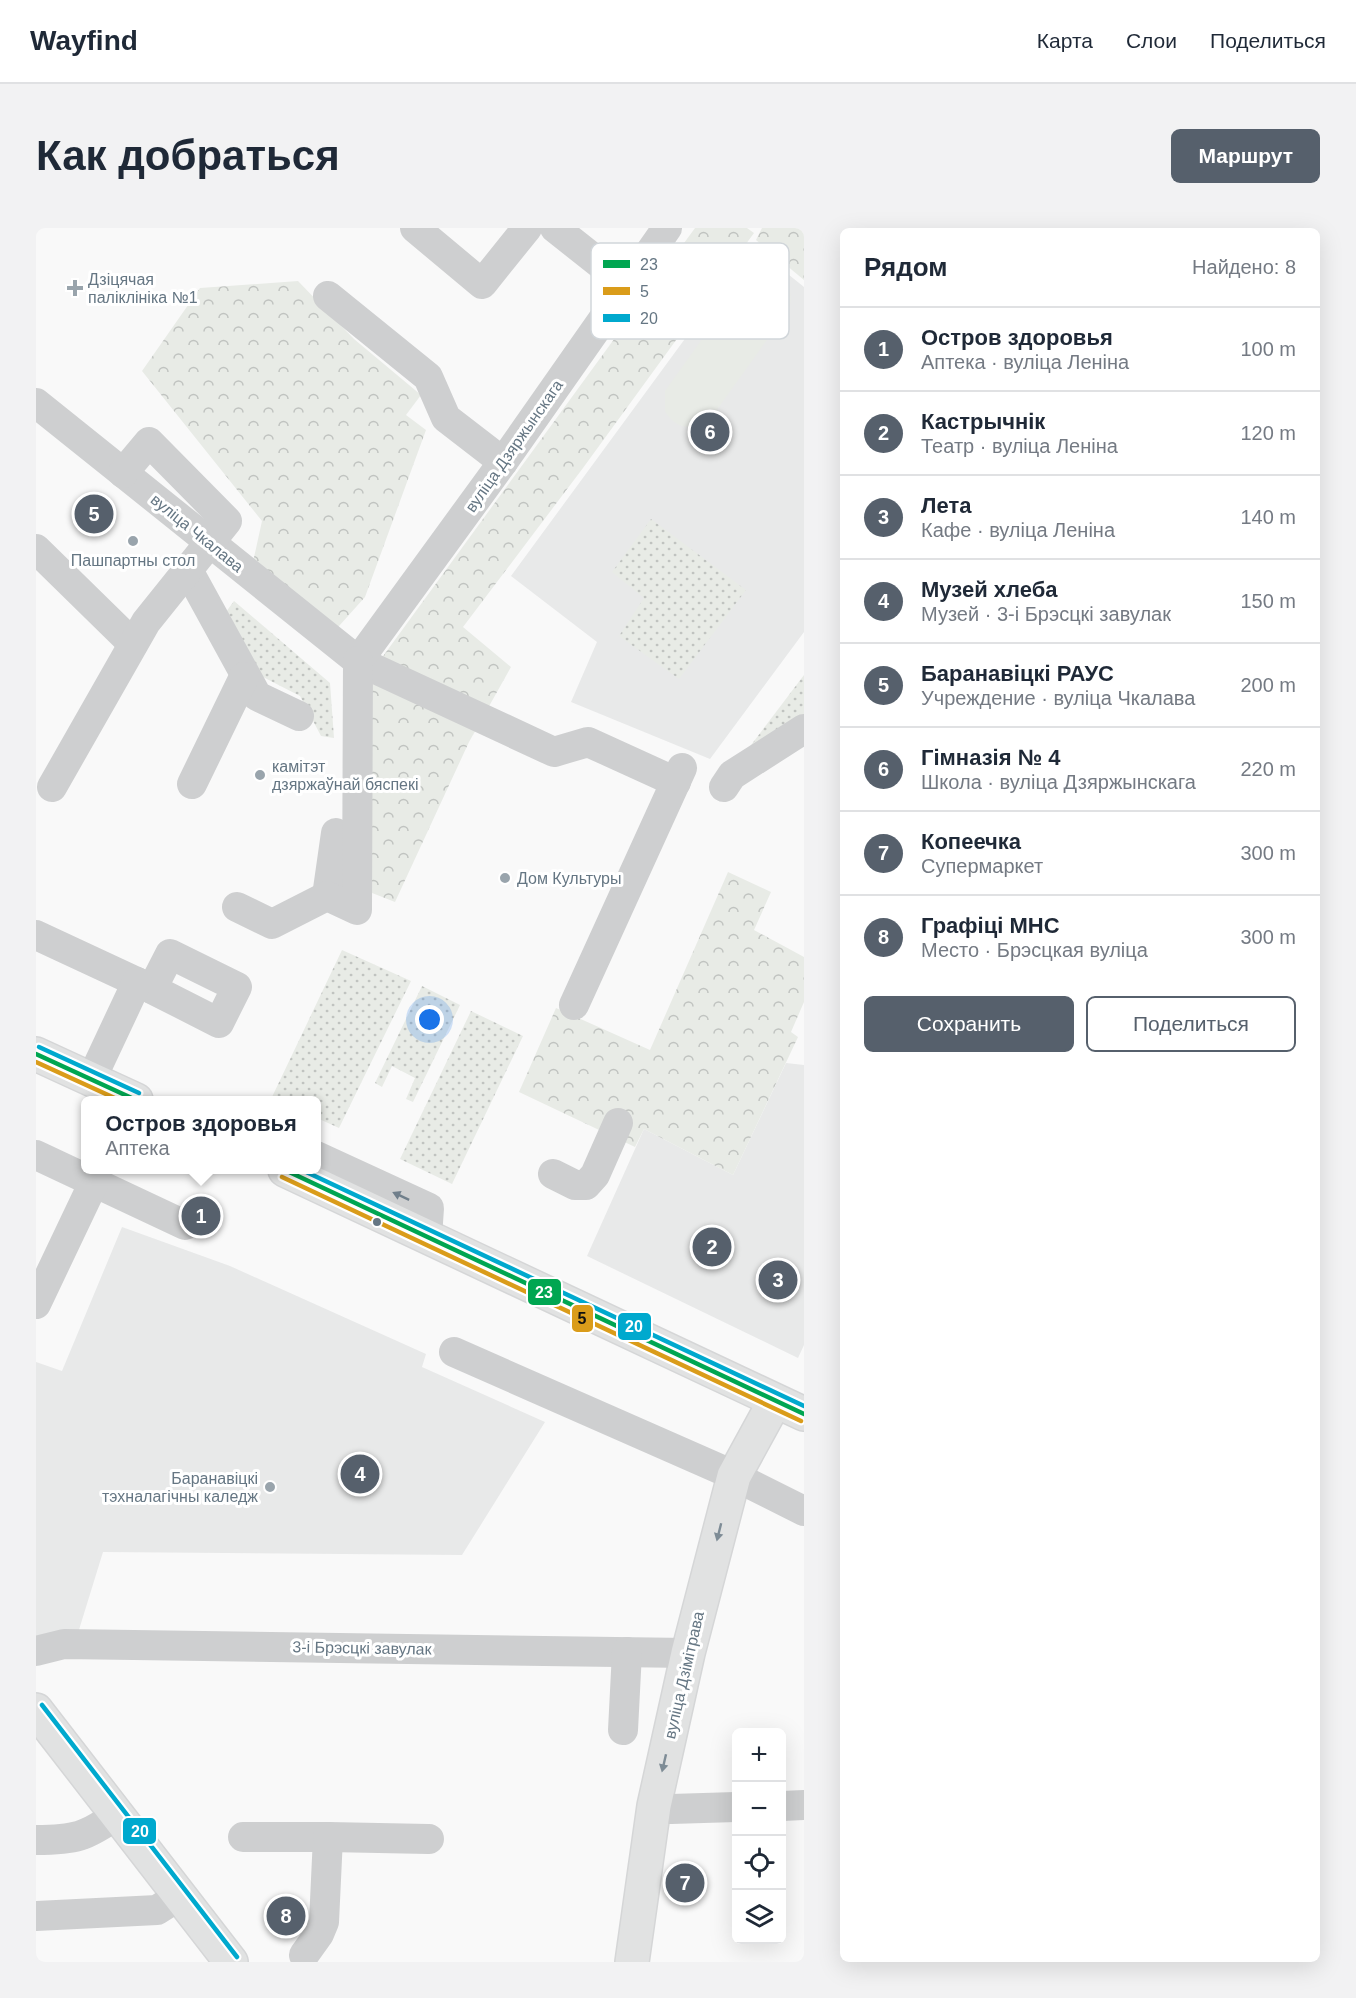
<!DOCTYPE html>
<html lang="ru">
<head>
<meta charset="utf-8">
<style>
  body { margin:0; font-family:Helvetica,sans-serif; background:#f2f2f3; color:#1f2937 }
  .controls { position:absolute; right:18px; bottom:18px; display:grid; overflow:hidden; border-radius:9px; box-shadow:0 6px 24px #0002 }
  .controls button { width:54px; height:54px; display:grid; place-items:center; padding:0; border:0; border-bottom:2px solid #e0e1e3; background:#fff; color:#1f2937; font:30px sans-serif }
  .you { position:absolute; left:394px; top:792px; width:21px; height:21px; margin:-15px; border:4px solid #fff; border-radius:50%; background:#1a73e8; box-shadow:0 0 0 9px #1a73e833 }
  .badge { display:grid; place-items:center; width:39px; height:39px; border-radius:50%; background:#56606c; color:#fff; font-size:20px; font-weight:700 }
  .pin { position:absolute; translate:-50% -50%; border:3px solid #fff; box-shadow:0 2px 6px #0006 }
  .popup { position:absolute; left:45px; top:868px; width:240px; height:78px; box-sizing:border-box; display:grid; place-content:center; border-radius:9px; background:#fff; filter:drop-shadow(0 2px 4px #0005); font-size:20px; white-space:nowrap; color:#747a83 }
  .popup b { font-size:22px; color:#1f2937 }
  .popup::after { content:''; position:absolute; left:50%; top:100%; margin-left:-12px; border:12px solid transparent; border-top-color:#fff }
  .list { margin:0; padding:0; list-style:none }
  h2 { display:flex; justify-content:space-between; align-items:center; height:78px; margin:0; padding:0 24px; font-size:26px }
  h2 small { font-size:20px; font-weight:400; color:#747a83 }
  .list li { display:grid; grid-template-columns:39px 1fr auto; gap:18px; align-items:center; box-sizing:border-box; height:84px; padding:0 24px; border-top:2px solid #e0e1e3 }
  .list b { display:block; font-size:22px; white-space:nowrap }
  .list p { margin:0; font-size:20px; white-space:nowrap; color:#747a83 }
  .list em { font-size:20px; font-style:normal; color:#747a83 }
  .actions { display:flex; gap:12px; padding:18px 24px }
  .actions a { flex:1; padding:14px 0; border:2px solid #56606c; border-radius:9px; text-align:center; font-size:21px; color:#56606c }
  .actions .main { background:#56606c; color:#fff }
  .icon { flex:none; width:33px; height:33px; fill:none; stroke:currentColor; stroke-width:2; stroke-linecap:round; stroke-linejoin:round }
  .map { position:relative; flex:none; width:768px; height:1734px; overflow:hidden; border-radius:9px }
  header { display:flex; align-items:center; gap:36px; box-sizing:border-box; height:84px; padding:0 30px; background:#fff; border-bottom:2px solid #e0e1e3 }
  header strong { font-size:28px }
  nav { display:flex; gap:33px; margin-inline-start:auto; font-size:21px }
  .intro { display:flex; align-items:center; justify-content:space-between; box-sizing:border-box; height:144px; padding:0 36px }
  h1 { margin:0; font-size:42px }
  .button { padding:15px 27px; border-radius:9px; background:#56606c; color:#fff; font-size:21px; font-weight:700 }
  main { display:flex; gap:36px; padding:0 36px }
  aside { flex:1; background:#fff; border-radius:9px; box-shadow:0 6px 24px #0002 }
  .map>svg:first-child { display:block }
</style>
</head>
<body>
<header>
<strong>Wayfind</strong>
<nav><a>Карта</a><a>Слои</a><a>Поделиться</a></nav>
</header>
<div class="intro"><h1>Как добраться</h1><a class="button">Маршрут</a></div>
<main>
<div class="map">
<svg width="768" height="1734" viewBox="0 0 768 1734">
  <defs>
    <pattern id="grass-dots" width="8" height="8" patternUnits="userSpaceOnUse" patternTransform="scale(1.5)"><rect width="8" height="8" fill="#e8ebe6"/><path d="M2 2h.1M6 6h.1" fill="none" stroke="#c0c3c0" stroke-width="1.8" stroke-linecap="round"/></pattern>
    <pattern id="forest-crowns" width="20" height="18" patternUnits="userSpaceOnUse" patternTransform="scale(1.5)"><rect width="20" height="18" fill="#e8ebe6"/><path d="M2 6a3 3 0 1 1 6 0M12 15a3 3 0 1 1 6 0" fill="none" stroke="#c0c3c0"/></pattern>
  </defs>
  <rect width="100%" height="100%" fill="#f9f9f9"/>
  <!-- built -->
  <g fill="#e8e9e9">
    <polygon points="717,18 768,59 768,404 674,531 535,474 561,414 475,348"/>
    <polygon points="750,835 768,837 768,1117 762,1130 551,1028 608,901 697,947"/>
    <polygon points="86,999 194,1038 390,1126 386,1139 509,1194 426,1327 67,1324 42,1405 0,1414 0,1134 26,1143"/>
  </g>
  <!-- grass -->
  <g fill="url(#grass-dots)">
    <polygon points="615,291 710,362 643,451 583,408 608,370 576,344"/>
    <polygon points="198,373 294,455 298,510 285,508 264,468 225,448 187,388"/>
    <polygon points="768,447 768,494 709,525"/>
    <polygon points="306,722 375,753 303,900 281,890 280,872 243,872 236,869"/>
    <polygon points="386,758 424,777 377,874 370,871 379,850 356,838 346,859 339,855"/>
    <polygon points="435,783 487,808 416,956 364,931"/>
  </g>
  <!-- forest -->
  <g fill="url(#forest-crowns)">
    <polygon points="659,0 711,0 718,5 547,240 427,399 475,439 433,514 359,674 331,663 329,458 345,431"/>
    <polygon points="726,0 768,0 768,52 720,12"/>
    <polygon points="262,53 318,111 385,167 370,187 390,202 329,369 295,407 217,334 226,293 106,143 164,60"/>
    <polygon points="692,644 735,664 718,702 768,729 768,774 755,804 762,809 697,947 608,901 599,919 483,864 520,780 614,822"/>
  </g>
  <!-- pitch -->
  <path fill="#e8ebe6" d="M725,44C747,44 759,60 753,81L675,190C660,204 639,202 629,183V163L707,54Z"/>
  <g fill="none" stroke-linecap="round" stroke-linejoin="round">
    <!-- major casing -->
    <g stroke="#d5d6d7" stroke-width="36">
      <g id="major">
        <polyline points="0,826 100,872"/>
        <polyline points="249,942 768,1186"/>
        <polyline points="0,1482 195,1734"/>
        <polyline points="596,1734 618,1578 652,1425 698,1248 739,1173"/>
      </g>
    </g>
    <!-- minor -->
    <g stroke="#cecfd0" stroke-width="30">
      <polyline points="379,0 446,56 491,0"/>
      <polyline points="519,0 591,57"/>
      <polyline points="292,68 392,149 410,190 467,234"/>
      <polyline points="0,175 322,433 518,524 552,514 640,554"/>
      <polyline points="0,321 97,416"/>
      <polyline points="153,344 221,468 263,488"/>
      <polyline points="322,433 467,234 631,0"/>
      <polyline points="156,556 208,449"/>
      <polyline points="16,559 110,394 191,293 113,214 87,245"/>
      <polyline points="688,559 696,547 768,501"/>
      <polyline points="291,668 300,605"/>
      <polyline points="201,679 236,696 291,668 321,682 322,433"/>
      <polyline points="0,707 116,761"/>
      <polygon points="134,726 201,759 183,795 116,761"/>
      <polyline points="538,777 646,540"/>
      <polyline points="55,852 101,754"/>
      <polyline points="0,927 149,997"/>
      <polyline points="280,928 393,980 391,1009"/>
      <polyline points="517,946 539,957 550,957 559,947 582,895"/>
      <polyline points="0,1076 58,954"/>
      <polyline points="418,1124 686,1242 768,1283"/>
      <polyline points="0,1423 28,1416 652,1425"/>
      <polyline points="587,1502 591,1424"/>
      <polyline points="618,1578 635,1581 700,1579"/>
      <polyline points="746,1578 768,1577"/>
      <polyline points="207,1609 292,1609 288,1694 283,1706 268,1727"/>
      <polyline points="292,1609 393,1611"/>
      <path d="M0,1612C39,1612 50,1609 82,1586"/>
      <polyline points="0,1688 121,1682 143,1668"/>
    </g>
    <!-- major -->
    <use href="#major" stroke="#e1e2e2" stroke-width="33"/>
    <!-- bus-1 casing -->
    <g stroke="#fff" stroke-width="9">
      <g id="bus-1">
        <polyline points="0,826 100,872"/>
        <polyline points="249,942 768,1186"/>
      </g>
    </g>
    <!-- bus-2 casing -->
    <g stroke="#fff" stroke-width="9">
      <g id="bus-2">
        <polyline points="0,834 83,872"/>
        <polyline points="246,949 765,1193"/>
      </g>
    </g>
    <!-- bus-3 casing -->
    <g stroke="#fff" stroke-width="9">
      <g id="bus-3">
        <polyline points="3,819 103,865"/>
        <polyline points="266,942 768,1178"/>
        <polyline points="6,1477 201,1729"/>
      </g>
    </g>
    <!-- bus-1 -->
    <use href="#bus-1" stroke="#00a651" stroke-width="4.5"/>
    <!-- bus-2 -->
    <use href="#bus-2" stroke="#da9c1a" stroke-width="4.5"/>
    <!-- bus-3 -->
    <use href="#bus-3" stroke="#00a9ce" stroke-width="4.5"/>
  </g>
  <!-- one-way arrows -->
  <defs><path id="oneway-solid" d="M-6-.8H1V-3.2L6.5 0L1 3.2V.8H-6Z" transform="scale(1.5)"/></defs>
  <use fill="#707f8b" href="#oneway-solid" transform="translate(365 968) rotate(-155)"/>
  <g fill="#7e8c96">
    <use href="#oneway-solid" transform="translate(683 1304) rotate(104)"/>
    <use href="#oneway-solid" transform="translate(628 1535) rotate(103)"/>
  </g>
  <!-- markers -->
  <g fill="#99a4ac" stroke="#fff" stroke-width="2">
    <path d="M36 51h6v6h6v6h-6v6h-6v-6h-6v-6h6z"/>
    <circle cx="97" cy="313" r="6"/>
    <circle cx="224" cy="547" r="6"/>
    <circle cx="469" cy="650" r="6"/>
    <circle cx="234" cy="1259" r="6"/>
  </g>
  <circle fill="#657683" stroke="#fff" stroke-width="2" cx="341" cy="994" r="5"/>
  <g text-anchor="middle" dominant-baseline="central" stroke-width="6" stroke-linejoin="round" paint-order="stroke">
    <!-- poi labels -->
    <g font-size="16" fill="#657683" stroke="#fff" text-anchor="start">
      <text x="52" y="51">Дзіцячая<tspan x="52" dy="18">паліклініка №1</tspan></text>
      <text x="97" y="332" text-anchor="middle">Пашпартны стол</text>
      <text x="236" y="538">камітэт<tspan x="236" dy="18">дзяржаўнай бяспекі</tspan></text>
      <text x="481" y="650">Дом Культуры</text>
      <text x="222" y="1250" text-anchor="end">Баранавіцкі<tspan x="222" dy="18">тэхналагічны каледж</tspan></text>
    </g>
    <!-- street labels -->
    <g font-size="16" fill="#657683" stroke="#fff">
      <text transform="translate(478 218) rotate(-55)">вуліца Дзяржынскага</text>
      <text transform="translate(161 305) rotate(39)">вуліца Чкалава</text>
      <text transform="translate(326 1420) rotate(1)">3-і Брэсцкі завулак</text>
      <text transform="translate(648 1447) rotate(-77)">вуліца Дзімітрава</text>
    </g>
  </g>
  <!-- legend -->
  <rect x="555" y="15" width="198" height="96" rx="9" fill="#fff" stroke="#d1d6da" stroke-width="1.5"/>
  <rect x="567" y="32" width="27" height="8" fill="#00a651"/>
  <rect x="567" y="59" width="27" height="8" fill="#da9c1a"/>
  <rect x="567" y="86" width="27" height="8" fill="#00a9ce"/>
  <g font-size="16" fill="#657683">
    <text x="604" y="42">23</text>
    <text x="604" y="69">5</text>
    <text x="604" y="96">20</text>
  </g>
  <g stroke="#fff" stroke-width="2">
    <rect x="491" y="1050" width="35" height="28" rx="6" fill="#00a651"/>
    <rect x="535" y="1076" width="23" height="29" rx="6" fill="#da9c1a"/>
    <rect x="581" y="1084" width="35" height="29" rx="6" fill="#00a9ce"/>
    <rect x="86" y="1589" width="35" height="28" rx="6" fill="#00a9ce"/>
  </g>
  <g font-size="16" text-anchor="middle" font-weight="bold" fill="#fff">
    <text x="508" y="1070">23</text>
    <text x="598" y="1104">20</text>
    <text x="104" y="1609">20</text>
  </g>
  <g font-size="16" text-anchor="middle" font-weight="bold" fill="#111">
    <text x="546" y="1096">5</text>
  </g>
</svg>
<div class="controls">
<button>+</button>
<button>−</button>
<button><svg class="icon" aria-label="locate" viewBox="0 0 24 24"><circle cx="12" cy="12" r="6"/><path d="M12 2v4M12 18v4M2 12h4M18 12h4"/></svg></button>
<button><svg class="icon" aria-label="layers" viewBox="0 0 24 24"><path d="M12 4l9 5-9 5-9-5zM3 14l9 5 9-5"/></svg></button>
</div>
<div class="you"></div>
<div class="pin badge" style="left:165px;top:988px">1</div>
<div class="popup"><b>Остров здоровья</b>Аптека</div>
<div class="pin badge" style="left:676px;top:1019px">2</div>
<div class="pin badge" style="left:742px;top:1052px">3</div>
<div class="pin badge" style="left:324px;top:1246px">4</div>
<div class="pin badge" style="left:58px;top:286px">5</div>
<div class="pin badge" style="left:674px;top:204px">6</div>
<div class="pin badge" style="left:649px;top:1655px">7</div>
<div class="pin badge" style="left:250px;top:1688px">8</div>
</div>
<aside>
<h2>Рядом<small>Найдено: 8</small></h2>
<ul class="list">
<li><span class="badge">1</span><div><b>Остров здоровья</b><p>Аптека · вуліца Леніна</p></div><em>100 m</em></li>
<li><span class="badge">2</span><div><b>Кастрычнік</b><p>Театр · вуліца Леніна</p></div><em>120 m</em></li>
<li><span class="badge">3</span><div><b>Лета</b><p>Кафе · вуліца Леніна</p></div><em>140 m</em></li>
<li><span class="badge">4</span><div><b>Музей хлеба</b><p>Музей · 3-і Брэсцкі завулак</p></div><em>150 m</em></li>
<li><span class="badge">5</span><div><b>Баранавіцкі РАУС</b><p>Учреждение · вуліца Чкалава</p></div><em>200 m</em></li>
<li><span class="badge">6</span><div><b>Гімназія № 4</b><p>Школа · вуліца Дзяржынскага</p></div><em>220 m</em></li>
<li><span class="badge">7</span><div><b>Копеечка</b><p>Супермаркет</p></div><em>300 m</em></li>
<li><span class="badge">8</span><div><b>Графіці МНС</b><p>Место · Брэсцкая вуліца</p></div><em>300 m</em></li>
</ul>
<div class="actions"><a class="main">Сохранить</a><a>Поделиться</a></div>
</aside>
</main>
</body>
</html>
